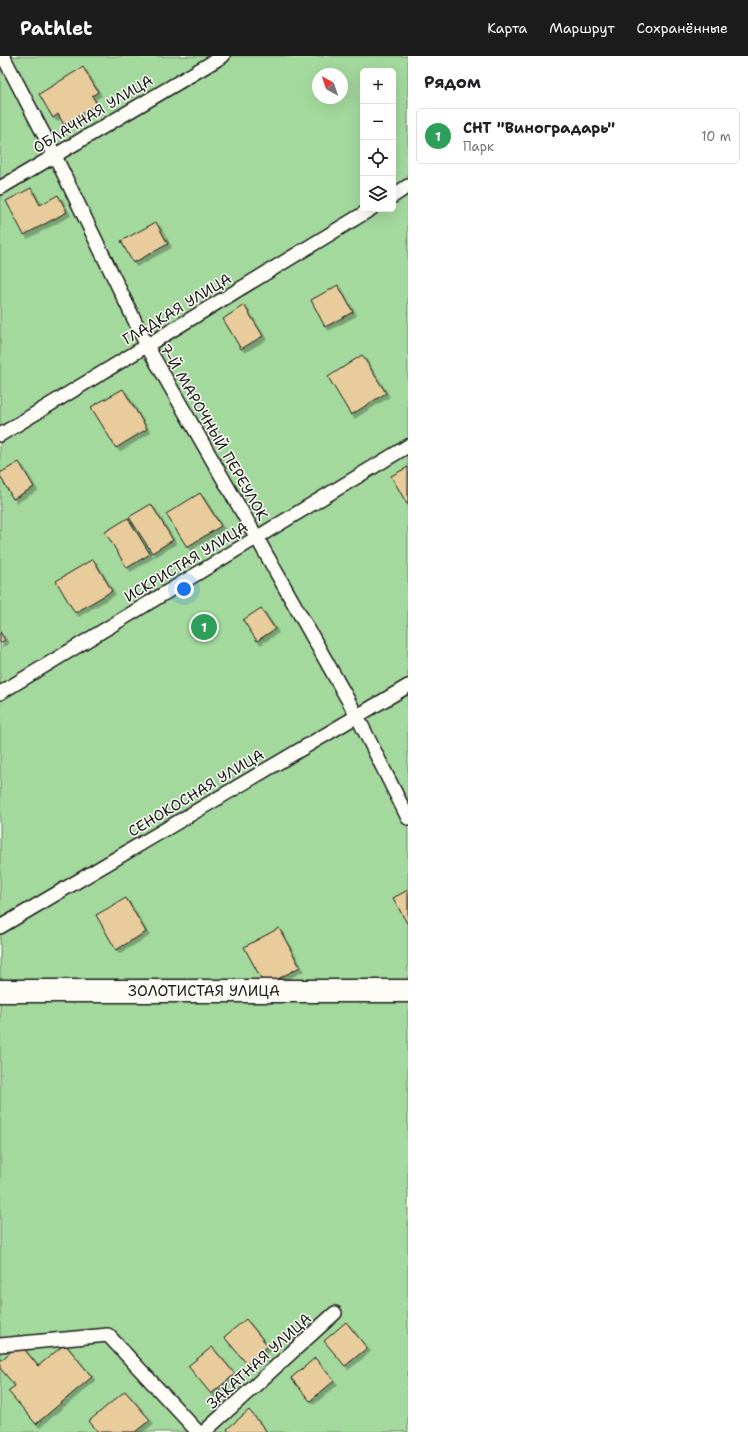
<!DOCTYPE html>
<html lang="ru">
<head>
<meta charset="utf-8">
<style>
  body { margin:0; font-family:"Shantell Sans",sans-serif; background:#f2f2f2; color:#202124 }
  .controls { position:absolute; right:12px; top:12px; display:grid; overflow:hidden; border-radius:6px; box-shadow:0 4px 16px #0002 }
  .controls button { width:36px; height:36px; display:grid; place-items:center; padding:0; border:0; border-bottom:1px solid #e0e0e0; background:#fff; color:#202124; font:20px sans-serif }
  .compass { position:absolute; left:312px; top:12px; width:36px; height:36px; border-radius:50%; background:#fff; box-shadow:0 4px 16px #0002; rotate:320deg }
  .you { position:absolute; left:184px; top:533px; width:14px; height:14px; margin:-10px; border:3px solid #fff; border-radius:50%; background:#1a73e8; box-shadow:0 0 0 6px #1a73e833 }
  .badge { display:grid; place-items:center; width:26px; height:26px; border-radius:50%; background:#1c1c1c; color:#fff; font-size:13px; font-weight:700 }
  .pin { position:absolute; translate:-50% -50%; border:2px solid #fff; box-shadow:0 1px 4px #0006 }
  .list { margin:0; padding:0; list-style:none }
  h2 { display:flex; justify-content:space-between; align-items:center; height:52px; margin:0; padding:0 16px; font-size:17px }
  h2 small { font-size:13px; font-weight:400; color:#757577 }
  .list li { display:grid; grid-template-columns:26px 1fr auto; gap:12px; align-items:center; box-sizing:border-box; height:56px; margin:0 8px 8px; padding:0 8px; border:1px solid #e0e0e0; border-radius:6px }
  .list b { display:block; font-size:15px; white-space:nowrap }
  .list p { margin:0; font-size:13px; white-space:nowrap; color:#757577 }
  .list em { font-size:13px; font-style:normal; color:#757577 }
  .icon { flex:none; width:22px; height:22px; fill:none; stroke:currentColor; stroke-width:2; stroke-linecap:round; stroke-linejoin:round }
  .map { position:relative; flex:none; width:408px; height:1376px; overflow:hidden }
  header { display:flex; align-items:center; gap:24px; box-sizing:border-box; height:56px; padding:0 20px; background:#1c1c1c; color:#fff }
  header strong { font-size:19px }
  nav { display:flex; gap:22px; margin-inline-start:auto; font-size:14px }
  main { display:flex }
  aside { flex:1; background:#fff }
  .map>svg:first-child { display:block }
</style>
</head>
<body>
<header>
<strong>Pathlet</strong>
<nav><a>Карта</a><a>Маршрут</a><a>Сохранённые</a></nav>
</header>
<main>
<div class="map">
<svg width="408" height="1376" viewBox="0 0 408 1376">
  <defs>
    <filter id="shadow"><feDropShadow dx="3.5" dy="3.5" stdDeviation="0" flood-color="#0004"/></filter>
  </defs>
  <rect width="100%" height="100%" fill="#fdfcf7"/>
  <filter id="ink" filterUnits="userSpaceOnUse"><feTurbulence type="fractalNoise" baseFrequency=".025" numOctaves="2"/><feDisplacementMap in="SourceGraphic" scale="8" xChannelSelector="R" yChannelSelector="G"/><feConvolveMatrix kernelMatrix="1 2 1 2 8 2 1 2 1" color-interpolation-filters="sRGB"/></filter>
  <g filter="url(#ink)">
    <!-- green -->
    <path fill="#a3d99d" stroke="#607a5c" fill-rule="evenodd" d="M0,0H408V1376H0ZM363,15H393V153H363ZM318,18H342V42H318Z"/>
    <!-- building -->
    <g fill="#e8cc9c" stroke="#1c1c1c" filter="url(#shadow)">
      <polygon points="83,11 98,36 92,40 97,48 64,69 58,58 53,62 39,38"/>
      <polygon points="31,132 40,149 58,139 67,156 24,179 6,145"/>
      <polygon points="156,166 168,188 133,207 121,185"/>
      <polygon points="338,229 353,256 325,271 311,244"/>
      <polygon points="244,249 263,280 241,293 223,263"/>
      <polygon points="362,299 386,337 351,359 328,321"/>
      <polygon points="123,333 147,373 116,392 91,351"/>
      <polygon points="19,406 34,431 13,443 0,420 0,417"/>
      <polygon points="408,411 408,448 407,448 391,420"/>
      <polygon points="200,437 221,470 187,491 166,458"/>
      <polygon points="151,448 173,484 152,497 129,461"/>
      <polygon points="128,462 150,498 127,512 105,476"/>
      <polygon points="93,503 112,535 75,557 56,525"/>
      <polygon points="261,552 275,573 257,585 243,564"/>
      <polygon points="0,576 5,584 0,587"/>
      <polygon points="408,834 408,869 393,842"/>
      <polygon points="126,842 146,876 116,894 96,859"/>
      <polygon points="279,872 300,911 265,930 244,891"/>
      <polygon points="246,1263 268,1290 247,1308 224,1281"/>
      <polygon points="346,1266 367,1292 345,1310 324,1285"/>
      <polygon points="20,1288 38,1310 65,1288 92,1321 36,1368 8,1335 15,1330 0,1312 0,1305"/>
      <polygon points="212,1291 235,1318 211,1338 188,1310"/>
      <polygon points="315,1302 334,1325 310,1345 291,1322"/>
      <polygon points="125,1335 150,1364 135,1376 98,1376 89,1365"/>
      <polygon points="249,1354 267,1376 229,1376 227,1373"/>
    </g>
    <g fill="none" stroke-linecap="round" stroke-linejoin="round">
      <!-- lane casing -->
      <g stroke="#1c1c1c" stroke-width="16">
        <g id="lane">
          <polyline points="3,0 55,100 147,290 257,482 357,660 408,762"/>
          <polyline points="0,132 223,0"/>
          <polyline points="393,140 408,130"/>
          <polyline points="0,379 371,153"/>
          <polyline points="0,637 408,390"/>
          <polyline points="0,871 408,630"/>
          <polyline points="0,1289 108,1279 198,1376"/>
          <polyline points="204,1376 335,1257"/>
        </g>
      </g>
      <!-- street casing -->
      <g stroke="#1c1c1c" stroke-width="25">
        <g id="street">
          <path id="s1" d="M0,935H408"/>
        </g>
      </g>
      <!-- lane -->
      <use href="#lane" stroke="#fdfcf7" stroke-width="13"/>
      <!-- street -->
      <use href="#street" stroke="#fdfcf7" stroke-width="22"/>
    </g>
  </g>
  <g text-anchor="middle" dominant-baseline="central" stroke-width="3" stroke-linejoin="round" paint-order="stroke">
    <!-- street labels -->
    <g font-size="15" fill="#1c1c1c" stroke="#fdfcf7">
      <text transform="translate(93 58) rotate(-31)">ОБЛАЧНАЯ УЛИЦА</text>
      <text transform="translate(177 253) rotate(-31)">ГЛАДКАЯ УЛИЦА</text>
      <text transform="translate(214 376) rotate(60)">7-Й МАРОЧНЫЙ ПЕРЕУЛОК</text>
      <text transform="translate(186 506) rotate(-31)">ИСКРИСТАЯ УЛИЦА</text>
      <text transform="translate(196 737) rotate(-31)">СЕНОКОСНАЯ УЛИЦА</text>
      <text stroke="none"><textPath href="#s1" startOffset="204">ЗОЛОТИСТАЯ УЛИЦА</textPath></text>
      <text transform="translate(259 1305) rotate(-42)">ЗАКАТНАЯ УЛИЦА</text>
    </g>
  </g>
</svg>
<div class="controls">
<button>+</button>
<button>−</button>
<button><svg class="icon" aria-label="locate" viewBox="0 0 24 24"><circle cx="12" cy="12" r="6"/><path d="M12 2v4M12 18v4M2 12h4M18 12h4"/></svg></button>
<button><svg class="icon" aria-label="layers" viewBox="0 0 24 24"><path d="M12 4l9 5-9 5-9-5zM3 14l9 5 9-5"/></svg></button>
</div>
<svg class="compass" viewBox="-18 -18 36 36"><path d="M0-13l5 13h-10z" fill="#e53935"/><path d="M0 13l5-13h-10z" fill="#757577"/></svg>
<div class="you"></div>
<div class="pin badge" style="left:204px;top:571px;background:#2e9e5b">1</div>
</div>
<aside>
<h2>Рядом<small></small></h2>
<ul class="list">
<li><span class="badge" style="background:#2e9e5b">1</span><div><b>СНТ &quot;Виноградарь&quot;</b><p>Парк</p></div><em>10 m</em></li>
</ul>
</aside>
</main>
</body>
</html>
